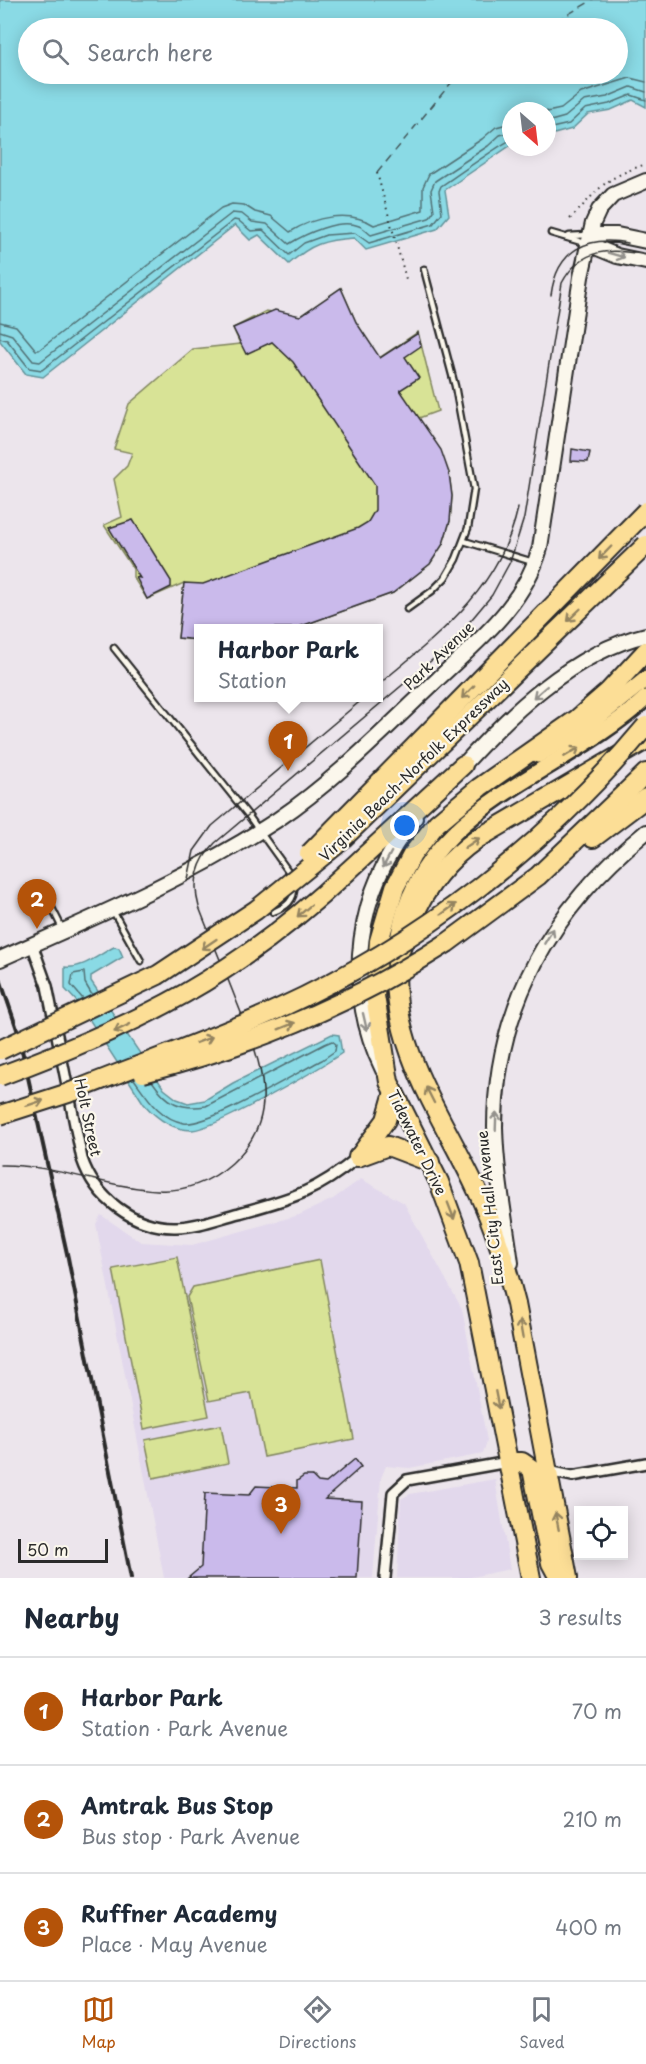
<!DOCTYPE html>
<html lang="en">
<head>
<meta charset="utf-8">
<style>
  body { margin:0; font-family:"Playpen Sans",sans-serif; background:#f6f6f7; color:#1f2937 }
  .controls { position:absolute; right:18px; bottom:18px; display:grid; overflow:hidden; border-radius:0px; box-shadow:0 3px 15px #0003 }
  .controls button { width:54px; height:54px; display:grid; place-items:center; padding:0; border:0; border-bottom:2px solid #e0e1e3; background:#fff; color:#1f2937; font:30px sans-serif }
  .compass { position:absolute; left:502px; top:102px; width:54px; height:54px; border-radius:50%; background:#fff; box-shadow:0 3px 15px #0003; rotate:152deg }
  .scale { position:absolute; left:18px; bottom:15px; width:90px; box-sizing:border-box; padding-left:6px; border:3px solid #2b2b2b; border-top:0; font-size:16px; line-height:21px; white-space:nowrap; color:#2b2b2b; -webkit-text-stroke:4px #fbf7ec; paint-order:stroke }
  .you { position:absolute; left:405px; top:826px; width:21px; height:21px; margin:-15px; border:4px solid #fff; border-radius:50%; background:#1a73e8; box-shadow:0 0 0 9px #1a73e833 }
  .badge { display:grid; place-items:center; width:39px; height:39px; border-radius:50%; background:#b45309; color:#fff; font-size:20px; font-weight:700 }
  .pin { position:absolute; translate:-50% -50px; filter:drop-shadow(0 2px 3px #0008) }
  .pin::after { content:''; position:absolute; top:32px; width:21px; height:18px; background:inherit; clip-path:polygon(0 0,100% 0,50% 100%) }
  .popup { position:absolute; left:194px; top:624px; width:189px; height:78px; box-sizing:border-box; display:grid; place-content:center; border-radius:0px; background:#fff; filter:drop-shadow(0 2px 4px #0005); font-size:20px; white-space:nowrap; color:#747a83 }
  .popup b { font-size:22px; color:#1f2937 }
  .popup::after { content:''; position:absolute; left:50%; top:100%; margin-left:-12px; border:12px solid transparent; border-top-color:#fff }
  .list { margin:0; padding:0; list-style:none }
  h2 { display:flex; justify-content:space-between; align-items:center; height:78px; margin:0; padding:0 24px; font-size:26px }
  h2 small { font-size:20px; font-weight:400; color:#747a83 }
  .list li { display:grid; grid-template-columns:39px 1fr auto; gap:18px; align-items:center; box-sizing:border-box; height:108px; padding:0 24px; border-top:2px solid #e0e1e3 }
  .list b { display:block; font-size:22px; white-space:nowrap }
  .list p { margin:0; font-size:20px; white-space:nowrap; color:#747a83 }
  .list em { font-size:20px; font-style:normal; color:#747a83 }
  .icon { flex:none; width:33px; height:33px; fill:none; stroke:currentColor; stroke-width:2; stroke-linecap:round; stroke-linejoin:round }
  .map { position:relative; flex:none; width:646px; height:1578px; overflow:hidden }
  .search { position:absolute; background:#fff; box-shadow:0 3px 15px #0003; left:18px; right:18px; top:18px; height:66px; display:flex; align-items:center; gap:15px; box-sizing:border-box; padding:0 21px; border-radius:33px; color:#747a83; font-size:22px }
  .sheet { height:402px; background:#fff }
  nav { display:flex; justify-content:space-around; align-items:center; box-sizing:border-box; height:84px; border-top:2px solid #e0e1e3; background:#fff; font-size:16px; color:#747a83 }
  nav a { display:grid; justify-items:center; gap:3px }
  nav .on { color:#b45309 }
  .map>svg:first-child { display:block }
</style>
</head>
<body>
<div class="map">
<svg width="646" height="1578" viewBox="0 0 646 1578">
  <rect width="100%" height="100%" fill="#ece5ec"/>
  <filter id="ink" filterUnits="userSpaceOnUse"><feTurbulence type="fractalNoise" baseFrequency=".0167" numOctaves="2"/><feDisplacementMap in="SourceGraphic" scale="12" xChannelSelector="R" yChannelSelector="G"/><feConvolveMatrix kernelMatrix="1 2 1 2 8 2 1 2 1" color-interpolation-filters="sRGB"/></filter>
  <g filter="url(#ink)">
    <!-- built -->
    <g fill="#e2d8ec">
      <polygon points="361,1179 404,1203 462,1309 487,1441 483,1454 409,1468 386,1466 381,1478 373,1578 164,1578 96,1224 101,1215 141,1242 192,1245 299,1215 333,1199"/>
      <polygon points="495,1479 510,1569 467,1578 397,1578 401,1499 410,1494"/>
    </g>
    <!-- green -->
    <g fill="#d8e396" stroke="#828760" stroke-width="1.5">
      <polygon points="341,288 356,322 379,358 418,332 438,411 419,418 449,473 452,496 450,521 443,544 430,564 393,593 296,628 198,628 198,640 178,638 184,583 147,599 133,577 133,569 104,525 122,517 114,479 127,466 132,453 114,449 129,404 193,349 240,344 233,328 266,311 300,316"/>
      <polygon points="177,1257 209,1416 144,1429 113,1269"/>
      <polygon points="320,1260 354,1439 264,1457 251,1393 209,1401 187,1297 193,1287"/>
      <polygon points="221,1425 228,1463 153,1478 145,1440"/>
    </g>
    <!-- water -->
    <g fill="#8adae5" stroke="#64949b" stroke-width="1.5" fill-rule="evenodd">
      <path d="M0,0H646V107L633,100L611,110L588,114L572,129L547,136V111H511V145L445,190L449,215L437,229L366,250L354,238C324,240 311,244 289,264L259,235L250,240L235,225L43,377L26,374L0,341ZM28,28H618V74H28Z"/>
      <path d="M114,947L119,948L123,957L91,976V981L164,1089L177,1099L188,1103L205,1100L233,1083L332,1034L339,1035L342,1053C319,1069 215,1129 192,1130C172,1130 157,1119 144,1104L80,1005L65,989V967C83,969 98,955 114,947Z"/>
    </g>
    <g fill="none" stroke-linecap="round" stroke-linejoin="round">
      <!-- shore -->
      <g stroke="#517175" stroke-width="1.5">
        <polyline points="547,112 561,109 581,93 630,78 646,82"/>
        <polyline points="547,122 565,117 584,101 607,97 631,87 646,92"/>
        <polyline points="547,129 569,124 585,109 609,104 631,95 646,100"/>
        <path d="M0,322L16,326L36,350H39L221,208L232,204L244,205L255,212L271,216L290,232C314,217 348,209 374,225L423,210V187L429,174L482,139L496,127L511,123"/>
        <path d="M0,331L12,335L33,361L40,362L232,213L242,214L252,222L267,224L289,244C305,234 339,218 359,226C364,228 367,232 371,235L429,218L434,211L431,190L435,181L488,146L500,135L511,132"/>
        <path d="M0,338L7,340L29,368L42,370L234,220L239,221L251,231L263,230L289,255L304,243L326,235L355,233L369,243L433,224L442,213L439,191L441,186C450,180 507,140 511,140"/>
        <polyline points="83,999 71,985 73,974 84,972 85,983 92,995"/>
        <path d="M134,1079C147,1097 160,1119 184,1123C208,1127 296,1073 322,1060L335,1051L336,1044L332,1041L325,1044L206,1106C180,1110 167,1103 152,1081"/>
      </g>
      <!-- ferry -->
      <g stroke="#43575a" stroke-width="1.5" stroke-dasharray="8 6" stroke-linecap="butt">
        <polyline points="544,28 593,0"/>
        <polyline points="377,173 451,83 467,74"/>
      </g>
    </g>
    <!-- building -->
    <g fill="#cabaeb" stroke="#2b2b2b" stroke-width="1.5">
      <polygon points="341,288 356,322 380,358 418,333 421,346 405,357 419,378 400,390 441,450 449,473 452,496 450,521 443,544 430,564 393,593 296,628 198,628 198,640 178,638 184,583 203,584 358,528 368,522 375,510 375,485 293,362 272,342 246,354 233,328 275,310 300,316"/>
      <polygon points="572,449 590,452 588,462 571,461"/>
      <polygon points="133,520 171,581 171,587 147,599 136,577 140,578 109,528"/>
      <polygon points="355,1459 361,1467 325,1499 362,1501 357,1578 188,1578 201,1567 205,1493 249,1495 256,1486 297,1488 297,1481 304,1476 312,1476 318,1482 326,1483"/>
    </g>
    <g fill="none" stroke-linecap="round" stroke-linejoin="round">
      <!-- lane casing -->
      <g stroke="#2b2b2b" stroke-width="9">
        <g id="lane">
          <polyline points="551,233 585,243"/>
          <polyline points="569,236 588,235"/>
          <polyline points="464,541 533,562"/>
          <polyline points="407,609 432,591 445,578 456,559 468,528 474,489 455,386 424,269"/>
          <polyline points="114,648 248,815 291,875"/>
          <polyline points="47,898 63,930"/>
          <polyline points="113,911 141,961"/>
          <path d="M273,912C286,907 295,901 294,886"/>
        </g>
      </g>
      <!-- street casing -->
      <g stroke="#2b2b2b" stroke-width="14">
        <g id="street">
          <path d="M32,944L47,986L82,1159C95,1198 134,1228 176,1227C197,1227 219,1218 239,1213C290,1199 317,1192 358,1157"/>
          <polyline points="548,1471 572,1476 646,1463"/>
          <polyline points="385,1578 393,1493 407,1480 508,1462"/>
        </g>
      </g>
      <!-- secondary casing -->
      <g stroke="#2b2b2b" stroke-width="18">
        <g id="secondary">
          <polyline points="590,235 617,235 646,241"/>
          <polyline points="588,244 617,256 646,262"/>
          <path d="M458,771C507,716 573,652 646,635"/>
          <path d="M0,959C95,917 190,877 277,820C336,780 386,728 438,679C479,640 524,605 540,548L581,277L593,223L599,210L613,195L646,181"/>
          <path d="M383,1070C342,987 356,889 415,818"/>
          <path d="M511,1263C505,1218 496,1173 495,1127C495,1005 553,907 646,832"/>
        </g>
      </g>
      <!-- primary casing -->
      <g stroke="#2b2b2b" stroke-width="20">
        <g id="primary">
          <polyline points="538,755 590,724 646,679"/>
          <path d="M398,940C418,805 559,778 646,698"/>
        </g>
      </g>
      <!-- highway casing -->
      <g stroke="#2b2b2b" stroke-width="22">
        <g id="highway">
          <polyline points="593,838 646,798"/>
          <polyline points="347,872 463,765"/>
          <polyline points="447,943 538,876 646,773"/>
          <polyline points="361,1154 386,1120 394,1092"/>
          <polyline points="358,1157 388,1146 430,1162"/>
          <polyline points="508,1462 522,1462 532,1469 551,1563 559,1578"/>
          <polyline points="531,1578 469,1263 439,1182 389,1082 375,996 379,941 395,887 412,855 437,823 480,787 577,719 608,692 646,651"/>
          <path d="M568,1578L516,1304C506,1264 494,1225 476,1188C443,1117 389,1045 397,963C399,948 407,933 412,920C426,886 447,860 477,839L646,740"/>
        </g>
      </g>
      <!-- path -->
      <g stroke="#2b2b2b" stroke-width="2" stroke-dasharray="1.5 4.5" stroke-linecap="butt">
        <polyline points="377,173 406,279"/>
        <path d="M570,219C602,187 600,180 646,164"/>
      </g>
      <!-- lane -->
      <use href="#lane" stroke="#fbf7ec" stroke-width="4.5"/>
      <!-- street -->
      <use href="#street" stroke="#fbf7ec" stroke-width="9"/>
      <!-- secondary -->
      <use href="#secondary" stroke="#fbf7ec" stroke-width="14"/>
      <!-- primary -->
      <use href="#primary" stroke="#fcde96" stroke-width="15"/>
      <!-- highway -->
      <use href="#highway" stroke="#fcde96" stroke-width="18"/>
      <!-- tram -->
      <g stroke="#2b2b2b" stroke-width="1.5">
        <path d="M551,295C557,250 587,235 628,243"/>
        <path d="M378,685C438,635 500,589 518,508"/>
        <polyline points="188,879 194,851 212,826 364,698"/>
        <path d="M0,1165C53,1164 104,1187 157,1190C184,1192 211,1182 232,1163C286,1114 258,1056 236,1000C224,969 211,938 199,907C192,882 197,862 215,843L451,644L492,595L510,562L524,518L562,283C581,247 611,248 646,255"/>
      </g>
      <!-- rail -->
      <polyline stroke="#2b2b2b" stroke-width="4" points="0,979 18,1032 68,1258 131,1578"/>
      <!-- highway-bridge casing -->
      <g stroke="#2b2b2b" stroke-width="22" stroke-linecap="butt">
        <g id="highway-bridge">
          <polyline points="309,854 646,511"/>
          <polyline points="0,1050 158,975 256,910 335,846 646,545"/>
          <path d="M143,1073C250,1046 354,1003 447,943"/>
          <path d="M0,1076C140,1024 237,976 347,872"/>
          <path d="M71,1092C140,1064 211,1040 278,1009C420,944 546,846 646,726"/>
          <polyline points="0,1115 81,1089"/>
        </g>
      </g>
      <!-- highway-bridge -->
      <use href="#highway-bridge" stroke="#fcde96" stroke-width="18"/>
    </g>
    <!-- one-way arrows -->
    <defs><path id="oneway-shaft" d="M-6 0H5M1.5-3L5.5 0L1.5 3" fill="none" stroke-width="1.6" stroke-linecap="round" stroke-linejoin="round" transform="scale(1.5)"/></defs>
    <g stroke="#93918c">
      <use href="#oneway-shaft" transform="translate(616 255) rotate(16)"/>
      <use href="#oneway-shaft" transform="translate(540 692) rotate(139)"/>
      <use href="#oneway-shaft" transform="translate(387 860) rotate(118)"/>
      <use href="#oneway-shaft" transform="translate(549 936) rotate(-59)"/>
      <use href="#oneway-shaft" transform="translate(365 1022) rotate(77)"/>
      <use href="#oneway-shaft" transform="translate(496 1121) rotate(-88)"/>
    </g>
    <g stroke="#948460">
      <use href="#oneway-shaft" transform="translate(605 553) rotate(134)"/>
      <use href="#oneway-shaft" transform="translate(574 615) rotate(136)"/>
      <use href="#oneway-shaft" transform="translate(468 692) rotate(134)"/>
      <use href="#oneway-shaft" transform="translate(572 752) rotate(-31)"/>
      <use href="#oneway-shaft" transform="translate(472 843) rotate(-34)"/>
      <use href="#oneway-shaft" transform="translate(449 909) rotate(-36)"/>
      <use href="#oneway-shaft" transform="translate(304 911) rotate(139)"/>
      <use href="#oneway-shaft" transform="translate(209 944) rotate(146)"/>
      <use href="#oneway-shaft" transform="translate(287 1026) rotate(-22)"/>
      <use href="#oneway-shaft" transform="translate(122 1028) rotate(154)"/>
      <use href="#oneway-shaft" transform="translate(204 1040) rotate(-21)"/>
      <use href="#oneway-shaft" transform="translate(430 1095) rotate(-117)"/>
      <use href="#oneway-shaft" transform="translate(35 1103) rotate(-18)"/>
      <use href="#oneway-shaft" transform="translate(451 1211) rotate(69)"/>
      <use href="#oneway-shaft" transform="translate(521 1329) rotate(-100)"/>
      <use href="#oneway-shaft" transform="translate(497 1400) rotate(79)"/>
      <use href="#oneway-shaft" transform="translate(557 1521) rotate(-101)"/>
    </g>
  </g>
  <g text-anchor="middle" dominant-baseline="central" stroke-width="4.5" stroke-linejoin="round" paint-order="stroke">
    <!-- street labels -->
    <g font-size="15" fill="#2b2b2b" stroke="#fbf7ec">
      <text transform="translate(438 655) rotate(-44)">Park Avenue</text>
      <text transform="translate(413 769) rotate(-44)">Virginia Beach-Norfolk Expressway</text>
      <text transform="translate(89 1117) rotate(78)">Holt Street</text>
      <text transform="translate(418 1142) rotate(64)">Tidewater Drive</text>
      <text transform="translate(489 1208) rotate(-96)">East City Hall Avenue</text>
    </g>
  </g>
</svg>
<div class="controls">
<button><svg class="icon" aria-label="locate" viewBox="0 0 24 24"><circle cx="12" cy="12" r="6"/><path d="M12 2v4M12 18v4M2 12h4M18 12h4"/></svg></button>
</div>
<svg class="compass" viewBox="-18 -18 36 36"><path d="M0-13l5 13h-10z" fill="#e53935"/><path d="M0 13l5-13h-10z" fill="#747a83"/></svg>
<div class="scale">50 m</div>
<div class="you"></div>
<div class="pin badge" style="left:288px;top:771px">1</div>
<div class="popup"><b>Harbor Park</b>Station</div>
<div class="pin badge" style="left:37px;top:929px">2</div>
<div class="pin badge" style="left:281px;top:1534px">3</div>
<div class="search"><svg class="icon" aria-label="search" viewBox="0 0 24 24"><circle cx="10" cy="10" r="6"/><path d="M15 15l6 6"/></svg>Search here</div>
</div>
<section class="sheet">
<h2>Nearby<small>3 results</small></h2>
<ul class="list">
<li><span class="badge">1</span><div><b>Harbor Park</b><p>Station · Park Avenue</p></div><em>70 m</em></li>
<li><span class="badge">2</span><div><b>Amtrak Bus Stop</b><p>Bus stop · Park Avenue</p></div><em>210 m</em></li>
<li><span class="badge">3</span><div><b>Ruffner Academy</b><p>Place · May Avenue</p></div><em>400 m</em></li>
</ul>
</section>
<nav>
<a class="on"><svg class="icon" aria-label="map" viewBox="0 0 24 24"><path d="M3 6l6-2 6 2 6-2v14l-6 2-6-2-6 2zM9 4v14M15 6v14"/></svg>Map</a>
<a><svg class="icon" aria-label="directions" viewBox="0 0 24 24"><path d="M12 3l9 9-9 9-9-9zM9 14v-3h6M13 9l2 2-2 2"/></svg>Directions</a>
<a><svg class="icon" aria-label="saved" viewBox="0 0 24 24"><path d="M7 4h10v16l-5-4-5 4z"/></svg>Saved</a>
</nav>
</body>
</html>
